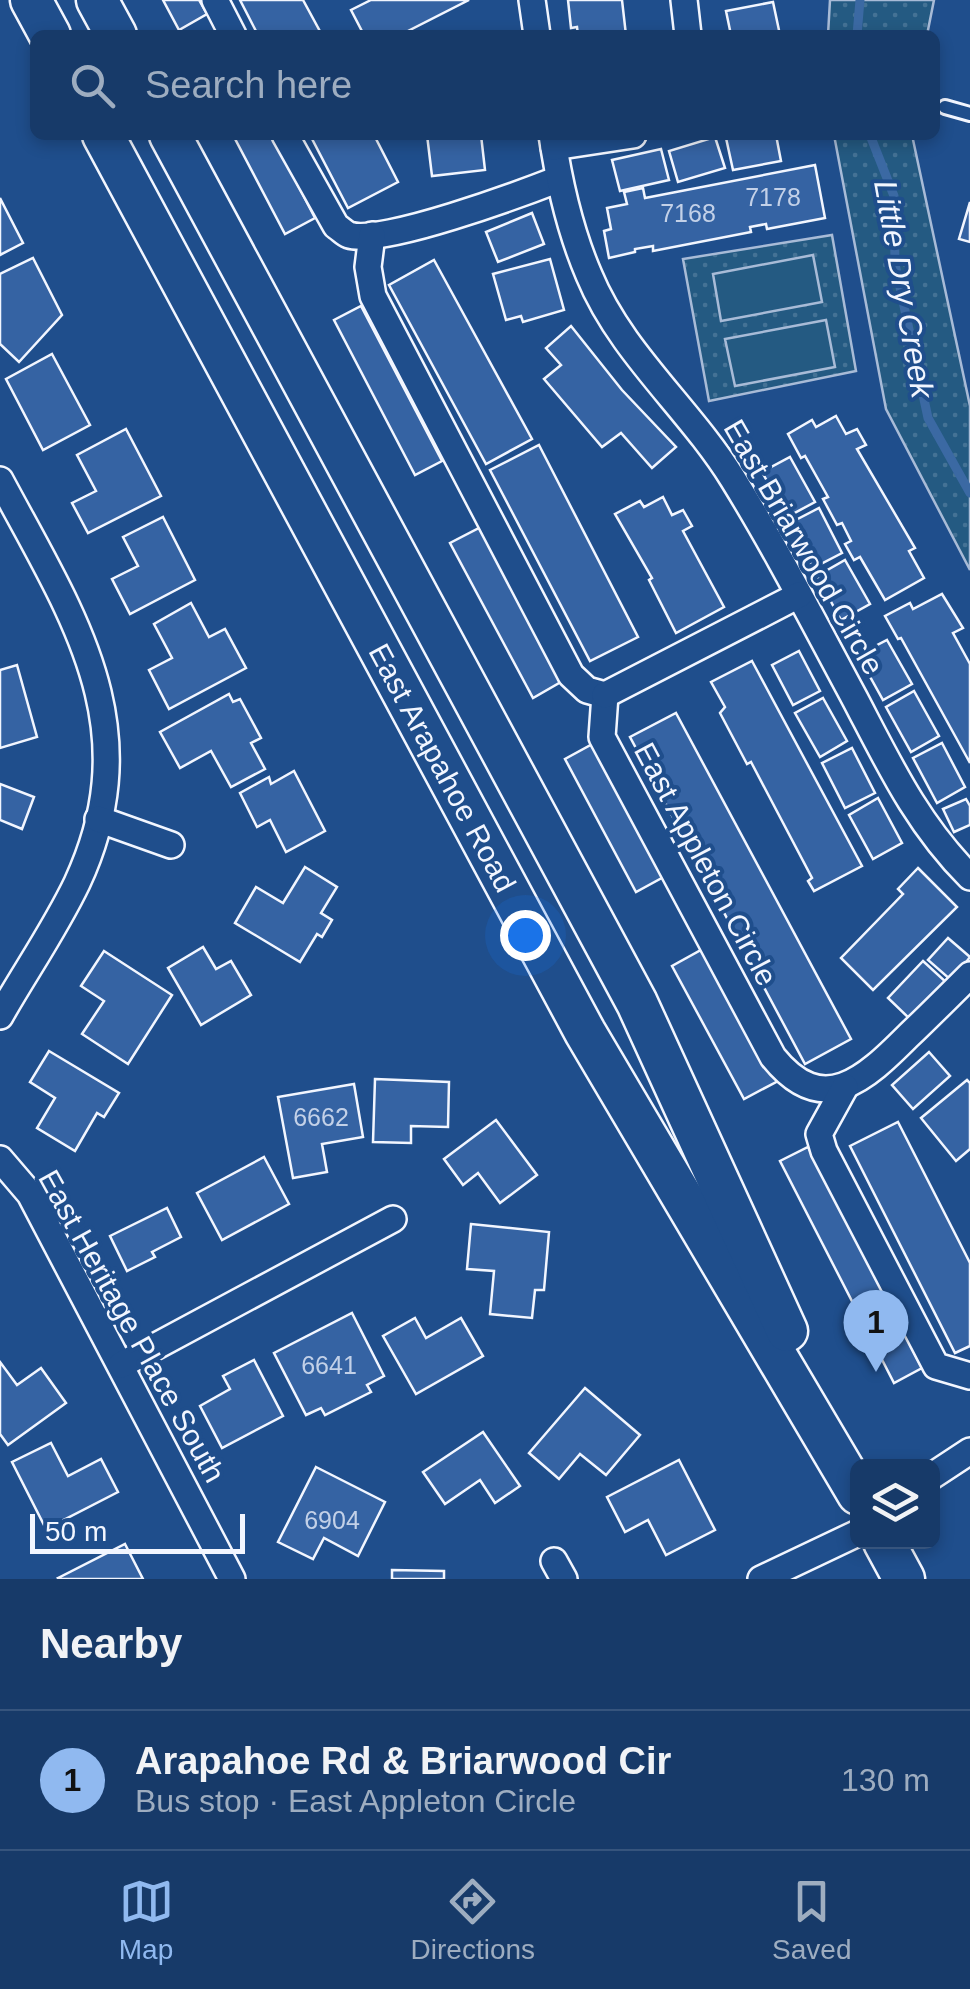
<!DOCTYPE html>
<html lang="en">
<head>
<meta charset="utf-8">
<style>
  body { margin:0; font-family:Helvetica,sans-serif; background:#20416f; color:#f1f3f6 }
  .controls { position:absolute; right:30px; bottom:30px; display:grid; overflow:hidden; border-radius:15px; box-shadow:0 5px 15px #0003 }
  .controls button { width:90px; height:90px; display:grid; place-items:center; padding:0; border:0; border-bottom:2px solid #36547d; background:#173a69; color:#f1f3f6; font:50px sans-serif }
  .scale { position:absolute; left:30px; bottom:25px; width:215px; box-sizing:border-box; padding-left:10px; border:5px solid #f2f6ff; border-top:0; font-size:28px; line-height:35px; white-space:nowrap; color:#f2f6ff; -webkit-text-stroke:8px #1f4e8c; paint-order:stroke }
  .you { position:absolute; left:525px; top:935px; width:35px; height:35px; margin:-25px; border:8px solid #fff; border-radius:50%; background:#1a73e8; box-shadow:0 0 0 15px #1a73e833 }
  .badge { display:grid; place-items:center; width:65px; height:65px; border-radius:50%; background:#90b9f0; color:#111; font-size:32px; font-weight:700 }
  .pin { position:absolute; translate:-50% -82px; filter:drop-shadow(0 2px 5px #0008) }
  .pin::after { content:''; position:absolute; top:52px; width:35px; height:30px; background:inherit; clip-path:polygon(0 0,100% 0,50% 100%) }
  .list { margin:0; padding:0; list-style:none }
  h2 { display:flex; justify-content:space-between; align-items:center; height:130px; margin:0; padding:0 40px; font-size:42px }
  h2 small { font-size:32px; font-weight:400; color:#9eadc0 }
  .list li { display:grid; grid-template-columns:65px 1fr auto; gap:30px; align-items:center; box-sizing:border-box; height:140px; padding:0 40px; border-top:2px solid #36547d }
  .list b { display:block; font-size:38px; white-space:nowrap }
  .list p { margin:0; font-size:32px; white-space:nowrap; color:#9eadc0 }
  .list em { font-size:32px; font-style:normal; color:#9eadc0 }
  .icon { flex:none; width:55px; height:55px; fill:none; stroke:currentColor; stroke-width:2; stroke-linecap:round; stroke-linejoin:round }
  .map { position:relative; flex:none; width:970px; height:1579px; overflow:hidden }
  .search { position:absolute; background:#173a69; box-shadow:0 5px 15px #0003; left:30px; right:30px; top:30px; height:110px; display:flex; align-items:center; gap:25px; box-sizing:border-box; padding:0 35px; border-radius:15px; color:#9eadc0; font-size:38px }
  .sheet { height:270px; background:#173a69 }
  nav { display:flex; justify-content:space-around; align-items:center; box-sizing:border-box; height:140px; border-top:2px solid #36547d; background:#173a69; font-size:28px; color:#9eadc0 }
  nav a { display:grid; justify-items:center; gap:5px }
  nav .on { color:#90b9f0 }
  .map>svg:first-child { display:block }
</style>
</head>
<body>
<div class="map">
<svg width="970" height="1579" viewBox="0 0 970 1579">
  <defs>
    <pattern id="park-dots" width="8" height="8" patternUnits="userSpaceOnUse" patternTransform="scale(2.5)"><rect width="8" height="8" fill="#245a82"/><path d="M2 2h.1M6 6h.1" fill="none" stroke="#447295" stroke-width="1.8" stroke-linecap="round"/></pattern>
  </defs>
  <rect width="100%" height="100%" fill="#1f4e8c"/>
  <!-- park -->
  <g fill="url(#park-dots)" stroke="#a8bbd7" stroke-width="2.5">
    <polygon points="830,0 934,0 927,35 828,35"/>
    <polygon points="834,135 912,135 970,406 970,570 886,409"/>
    <polygon points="832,235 856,371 709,401 683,259"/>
  </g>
  <!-- garden -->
  <g fill="#245a82" stroke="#a8bbd7" stroke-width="2.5">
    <polygon points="813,255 822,302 721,321 713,274"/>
    <polygon points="826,320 835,367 735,386 725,339"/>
  </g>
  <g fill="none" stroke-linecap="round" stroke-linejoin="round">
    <!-- stream -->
    <g stroke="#3b69a3" stroke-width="9">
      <polyline points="857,35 860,0"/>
      <polyline points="870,135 894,196 895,264 928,418 970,493"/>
    </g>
  </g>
  <!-- building -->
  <g fill="#3563a3" stroke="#f2f6ff" stroke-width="2.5">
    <polygon points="163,0 199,0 207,14 179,30"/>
    <polygon points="240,0 303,0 322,35 258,35"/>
    <polygon points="371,0 469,0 400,35 364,35 351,10"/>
    <polygon points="568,0 622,0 626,35 578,35 577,27 571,28"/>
    <polygon points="773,2 780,35 731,35 726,11"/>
    <polygon points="233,135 272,135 315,218 285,234"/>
    <polygon points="310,135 374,135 398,182 348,208"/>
    <polygon points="427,135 481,135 485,170 432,176"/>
    <polygon points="742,135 776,135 781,161 733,170 726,138"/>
    <polygon points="715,137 725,168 678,182 669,151"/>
    <polygon points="661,149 669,180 620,191 612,160"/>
    <polygon points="815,165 825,218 767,229 766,224 750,227 751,232 653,251 653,246 635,249 635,252 609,258 604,231 611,229 607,208 627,204 624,192 643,188 645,198"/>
    <polygon points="0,198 23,243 0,255"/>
    <polygon points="970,202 970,242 959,239"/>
    <polygon points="532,213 544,244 498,262 486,232"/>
    <polygon points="33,258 62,315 19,362 0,344 0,274"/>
    <polygon points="550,259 564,310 523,322 521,316 506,320 493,274"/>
    <polygon points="434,260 532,439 486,464 389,285"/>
    <polygon points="361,306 442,461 415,475 334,320"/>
    <polygon points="571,326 622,390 676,447 652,468 621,433 602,447 544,379 561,365 546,348"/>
    <polygon points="52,354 90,425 43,450 6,379"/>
    <polygon points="836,416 846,434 857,429 866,445 857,449 915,548 909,551 924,578 885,600 860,557 854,560 845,544 851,541 842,523 837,525 823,499 828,497 805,456 801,458 788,434 812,420 816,427"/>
    <polygon points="126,429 161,496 88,533 72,503 96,491 77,455"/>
    <polygon points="539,445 638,637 590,661 490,470"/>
    <polygon points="790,457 815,502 787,517 762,472"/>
    <polygon points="663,497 672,515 683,510 692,526 683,531 724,607 676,633 649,580 652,578 615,514 640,501 644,507"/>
    <polygon points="819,508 842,553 813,568 790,523"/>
    <polygon points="163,517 195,580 130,614 112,579 138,566 123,537"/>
    <polygon points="481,527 566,679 533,698 450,543"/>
    <polygon points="845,560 870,604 841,620 817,576"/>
    <polygon points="942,594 963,628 953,633 970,664 970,763 901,638 898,639 885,616 910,603 913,609"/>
    <polygon points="191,603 209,637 225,629 246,668 169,709 149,670 172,658 154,624"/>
    <polygon points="887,640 912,684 883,700 858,655"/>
    <polygon points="799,651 820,691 793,705 772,665"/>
    <polygon points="752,661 862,866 814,891 808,881 812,878 751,762 747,764 720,713 725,707 711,682"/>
    <polygon points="17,665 37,737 0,748 0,670"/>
    <polygon points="914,691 939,736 911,752 886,707"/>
    <polygon points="229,694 233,702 240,699 261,738 251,743 265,769 231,787 211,751 180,768 160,732"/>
    <polygon points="823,698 847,741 820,757 795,713"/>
    <polygon points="676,713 851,1039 805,1064 630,737"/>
    <polygon points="598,741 669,874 636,892 565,759"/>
    <polygon points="942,743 965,787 937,803 913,758"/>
    <polygon points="852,748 875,793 845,808 822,763"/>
    <polygon points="294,771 325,831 286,852 270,820 257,827 240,793 269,777 271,784"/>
    <polygon points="0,784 34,797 22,829 0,820"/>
    <polygon points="878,798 902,843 873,859 849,815"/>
    <polygon points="966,799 970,806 970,825 954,832 943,809"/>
    <polygon points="305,867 337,887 321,913 332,920 322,937 317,934 300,962 235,923 256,887 283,903"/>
    <polygon points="918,868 957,907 873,990 841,958 903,894 898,889"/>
    <polygon points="948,938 970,957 952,981 928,960"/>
    <polygon points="203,947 216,969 231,961 251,995 201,1025 168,968"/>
    <polygon points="701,950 708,962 714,959 780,1080 744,1099 672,966"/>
    <polygon points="104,951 172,995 128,1064 82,1034 104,1001 81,986"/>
    <polygon points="923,961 947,983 912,1021 888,998"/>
    <polygon points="49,1051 119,1093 104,1117 97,1113 75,1151 37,1128 55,1098 30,1082"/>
    <polygon points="929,1052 950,1076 913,1109 892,1085"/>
    <polygon points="375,1079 449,1082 448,1127 411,1126 411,1143 373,1142"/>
    <polygon points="967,1080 970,1083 970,1149 956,1161 921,1118"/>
    <polygon points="354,1084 363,1137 322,1144 327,1172 293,1178 278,1097"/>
    <polygon points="496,1120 537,1175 500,1203 478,1173 463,1185 444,1159"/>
    <polygon points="898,1122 970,1263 970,1346 955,1353 850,1146"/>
    <polygon points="808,1147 922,1368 894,1383 780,1161"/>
    <polygon points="264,1157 289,1204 222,1240 197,1193"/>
    <polygon points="167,1208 181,1237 152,1252 155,1257 127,1271 110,1236"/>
    <polygon points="471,1224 549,1232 544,1290 535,1290 532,1318 490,1314 494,1271 467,1269"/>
    <polygon points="352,1313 384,1376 367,1385 371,1392 325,1415 321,1408 306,1415 274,1353"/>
    <polygon points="415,1318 426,1338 461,1318 483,1356 416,1394 383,1336"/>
    <polygon points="254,1360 283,1416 222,1448 200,1406 230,1389 223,1376"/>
    <polygon points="0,1362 17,1385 41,1368 66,1403 8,1445 0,1434"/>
    <polygon points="585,1388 640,1435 606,1475 580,1454 559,1479 529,1453"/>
    <polygon points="483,1432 520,1486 495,1503 480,1480 445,1504 423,1472"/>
    <polygon points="51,1443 68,1476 101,1459 118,1492 46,1529 12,1462"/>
    <polygon points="679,1460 715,1530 666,1555 648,1520 625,1532 607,1497"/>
    <polygon points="316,1467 385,1502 358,1556 324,1538 313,1559 278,1542"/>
    <polygon points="125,1544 143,1579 59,1579 58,1578"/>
    <polygon points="392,1570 444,1571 444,1579 392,1579"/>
  </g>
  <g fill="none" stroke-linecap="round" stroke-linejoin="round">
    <!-- lane casing -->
    <g stroke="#f2f6ff" stroke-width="18">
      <polyline id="lane" points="945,107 970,114"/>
    </g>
    <!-- street casing -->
    <g stroke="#f2f6ff" stroke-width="30">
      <g id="street">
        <polyline points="215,0 233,35"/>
        <polyline points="532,0 537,35"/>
        <polyline points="684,0 688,35"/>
        <path d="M285,135L336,226C341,229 344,233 349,235C381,246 523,193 559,179"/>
        <path d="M552,135C559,182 570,231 589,275C621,353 689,408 733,479C777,550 815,625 855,699C889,764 917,824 970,877"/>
        <polyline points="554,147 633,135"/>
        <polyline points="372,235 368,267 373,296 571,675 587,690 605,695"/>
        <path d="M0,480C72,615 150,726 77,883C55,929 25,972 0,1016"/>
        <path d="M605,695L602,737L773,1057C823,1119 865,1079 908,1036C929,1016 949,996 970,975"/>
        <polyline points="605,695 799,595"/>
        <polyline points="98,819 171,845"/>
        <polyline points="845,1087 819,1134 824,1151 936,1366 970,1376"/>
        <polyline points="0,1159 30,1194 232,1579"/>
        <polyline points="121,1365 393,1219"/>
        <polyline points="932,1476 970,1451"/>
        <polyline points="554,1561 564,1579"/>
        <polyline points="761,1579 858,1533"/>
      </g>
    </g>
    <!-- primary casing -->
    <g stroke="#f2f6ff" stroke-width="45">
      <g id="primary">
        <polyline points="31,0 50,35"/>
        <polyline points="97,0 116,35"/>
        <path id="s1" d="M103,135L585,1032L858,1494"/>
        <polyline points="170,135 637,1003 787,1331"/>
        <polyline points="884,1542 904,1579"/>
      </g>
    </g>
    <!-- lane -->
    <use href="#lane" stroke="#1f4e8c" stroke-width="12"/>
    <!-- street -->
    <use href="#street" stroke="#1f4e8c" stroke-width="25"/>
    <!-- primary -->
    <use href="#primary" stroke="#1f4e8c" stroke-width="40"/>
  </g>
  <g text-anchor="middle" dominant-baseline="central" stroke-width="8" stroke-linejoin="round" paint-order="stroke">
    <!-- number labels -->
    <g font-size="25" fill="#c3d1e8">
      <text x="773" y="197">7178</text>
      <text x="688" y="213">7168</text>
      <text x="321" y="1117">6662</text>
      <text x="329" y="1365">6641</text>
      <text x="332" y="1520">6904</text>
    </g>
    <!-- street labels -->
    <g font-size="30" fill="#f2f6ff" stroke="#1f4e8c">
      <text transform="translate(804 547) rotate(60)">East Briarwood Circle</text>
      <text stroke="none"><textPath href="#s1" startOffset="718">East Arapahoe Road</textPath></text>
      <text transform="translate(706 864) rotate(62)">East Appleton Circle</text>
      <text transform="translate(132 1326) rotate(61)">East Heritage Place South</text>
    </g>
    <!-- water labels -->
    <g font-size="32" font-style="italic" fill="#f2f6ff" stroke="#1f4e8c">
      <text transform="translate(904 289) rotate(80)">Little Dry Creek</text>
    </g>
  </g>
</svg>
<div class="controls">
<button><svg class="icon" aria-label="layers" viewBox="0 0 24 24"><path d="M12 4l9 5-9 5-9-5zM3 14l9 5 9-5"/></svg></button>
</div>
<div class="scale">50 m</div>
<div class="you"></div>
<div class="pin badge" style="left:876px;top:1372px">1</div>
<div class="search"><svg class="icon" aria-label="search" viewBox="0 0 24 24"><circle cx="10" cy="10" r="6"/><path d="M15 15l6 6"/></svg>Search here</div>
</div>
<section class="sheet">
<h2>Nearby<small></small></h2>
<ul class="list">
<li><span class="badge">1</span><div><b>Arapahoe Rd &amp; Briarwood Cir</b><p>Bus stop · East Appleton Circle</p></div><em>130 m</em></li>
</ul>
</section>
<nav>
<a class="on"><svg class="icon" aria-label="map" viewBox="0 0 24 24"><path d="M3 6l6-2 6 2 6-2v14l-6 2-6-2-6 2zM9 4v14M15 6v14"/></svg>Map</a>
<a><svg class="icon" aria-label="directions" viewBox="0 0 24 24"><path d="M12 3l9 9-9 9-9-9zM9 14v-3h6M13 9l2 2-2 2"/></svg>Directions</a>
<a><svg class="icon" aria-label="saved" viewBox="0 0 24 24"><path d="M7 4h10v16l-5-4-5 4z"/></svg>Saved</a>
</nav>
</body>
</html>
